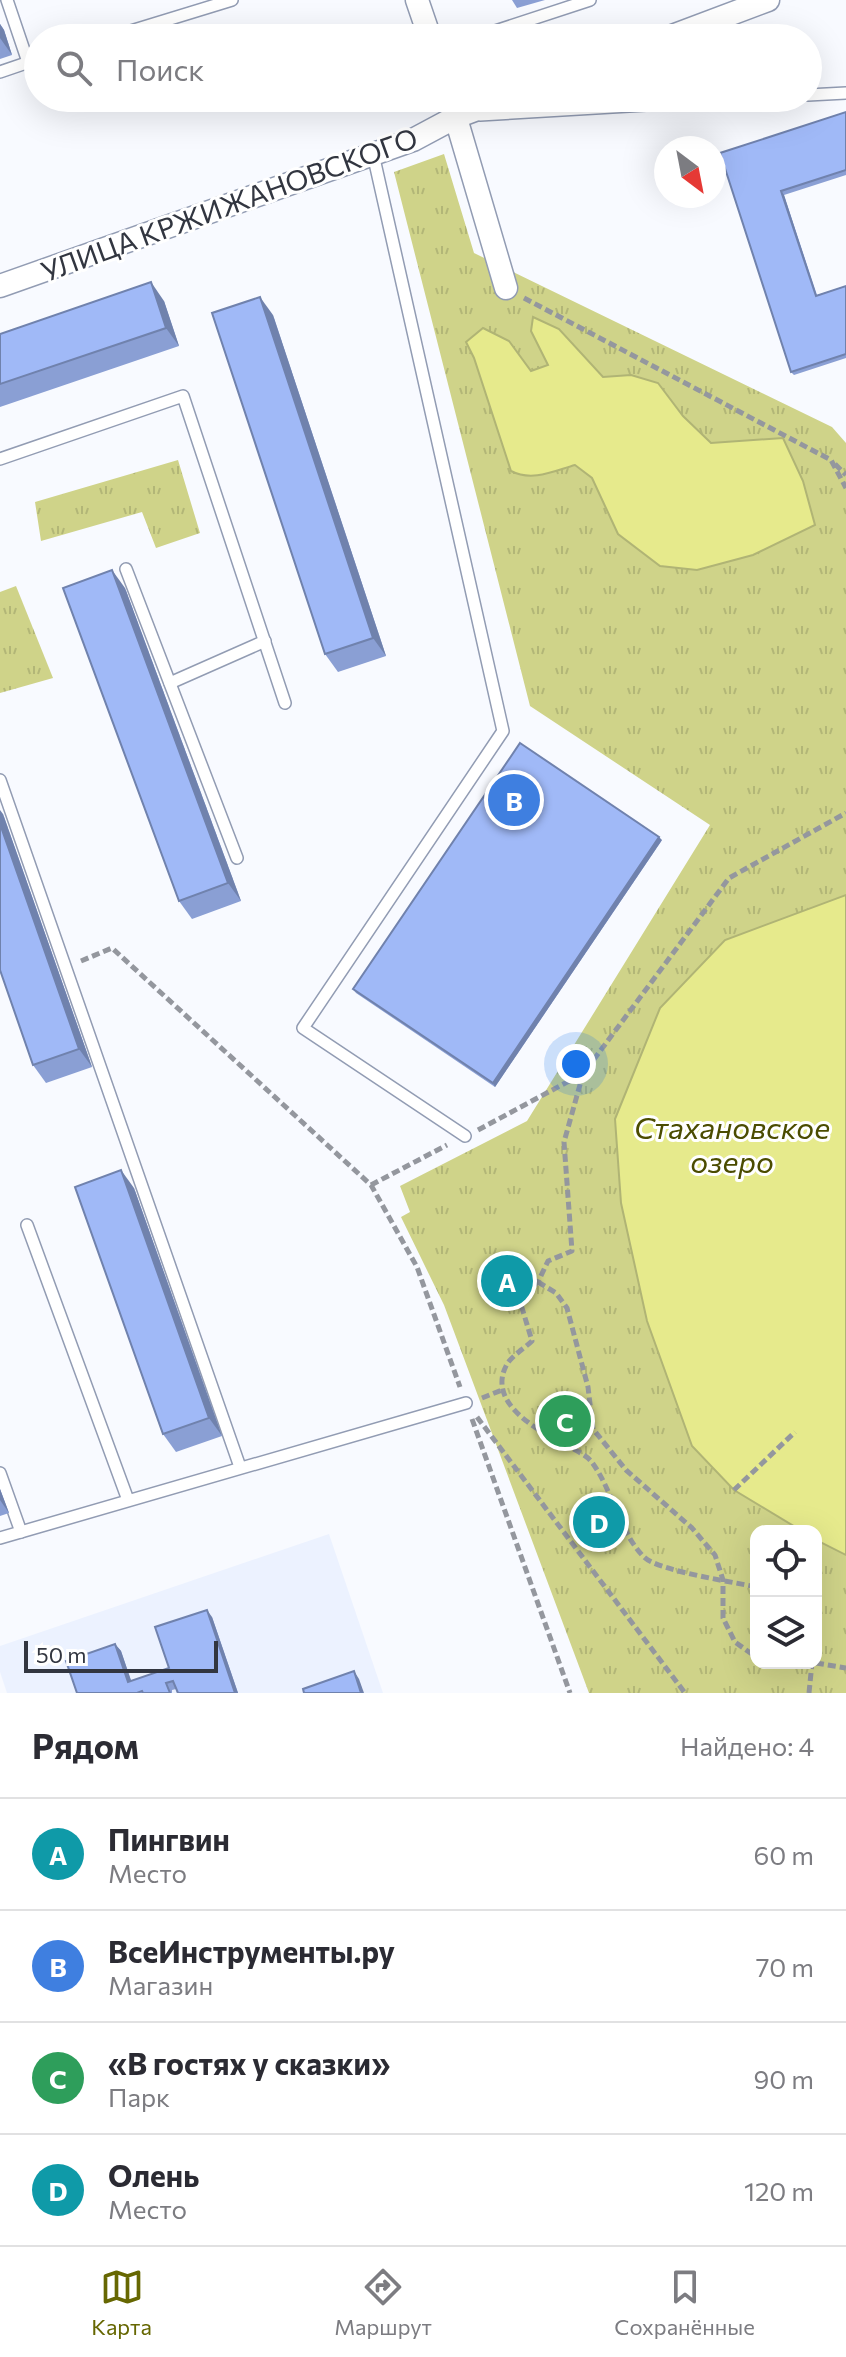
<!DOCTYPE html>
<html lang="ru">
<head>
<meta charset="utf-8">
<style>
  body { margin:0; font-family:Commissioner,sans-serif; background:#f2f2f3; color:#2b2b33 }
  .controls { position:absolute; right:24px; bottom:24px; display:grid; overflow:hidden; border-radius:16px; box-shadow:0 8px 32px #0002 }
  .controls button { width:72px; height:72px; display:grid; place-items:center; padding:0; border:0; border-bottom:2px solid #e1e1e2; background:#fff; color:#2b2b33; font:40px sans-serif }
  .compass { position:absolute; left:654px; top:136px; width:72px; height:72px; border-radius:50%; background:#fff; box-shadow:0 8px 32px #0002; rotate:148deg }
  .scale { position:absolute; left:24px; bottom:20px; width:194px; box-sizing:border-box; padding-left:8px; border:4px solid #323640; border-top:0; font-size:22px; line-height:28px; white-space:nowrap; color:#323640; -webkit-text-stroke:6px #fff; paint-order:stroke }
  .you { position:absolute; left:576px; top:1064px; width:28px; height:28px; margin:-20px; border:6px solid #fff; border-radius:50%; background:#1a73e8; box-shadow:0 0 0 12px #1a73e833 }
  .badge { display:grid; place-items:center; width:52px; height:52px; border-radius:50%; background:#666702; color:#fff; font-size:26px; font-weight:700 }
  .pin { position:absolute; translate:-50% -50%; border:4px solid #fff; box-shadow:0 2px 8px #0006 }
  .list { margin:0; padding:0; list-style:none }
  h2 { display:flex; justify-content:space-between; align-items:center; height:104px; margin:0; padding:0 32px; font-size:34px }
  h2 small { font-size:26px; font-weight:400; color:#7c7c81 }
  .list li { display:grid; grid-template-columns:52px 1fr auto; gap:24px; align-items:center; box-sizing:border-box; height:112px; padding:0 32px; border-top:2px solid #e1e1e2 }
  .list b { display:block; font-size:30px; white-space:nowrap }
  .list p { margin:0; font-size:26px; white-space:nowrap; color:#7c7c81 }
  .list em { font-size:26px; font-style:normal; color:#7c7c81 }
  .icon { flex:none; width:44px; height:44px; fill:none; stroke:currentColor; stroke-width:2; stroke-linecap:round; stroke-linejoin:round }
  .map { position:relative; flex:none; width:846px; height:1693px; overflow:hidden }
  .search { position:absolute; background:#fff; box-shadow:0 8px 32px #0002; left:24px; right:24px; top:24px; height:88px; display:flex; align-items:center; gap:20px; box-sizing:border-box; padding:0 28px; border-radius:44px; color:#7c7c81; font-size:30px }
  .sheet { height:552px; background:#fff }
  nav { display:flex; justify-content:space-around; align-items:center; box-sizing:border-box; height:112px; border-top:2px solid #e1e1e2; background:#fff; font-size:22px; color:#7c7c81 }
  nav a { display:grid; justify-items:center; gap:4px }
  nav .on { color:#666702 }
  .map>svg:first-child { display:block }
</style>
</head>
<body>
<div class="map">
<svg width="846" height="1693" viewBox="0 0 846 1693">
  <defs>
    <pattern id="park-tufts" width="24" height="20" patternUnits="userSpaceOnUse" patternTransform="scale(2)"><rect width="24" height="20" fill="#cfd389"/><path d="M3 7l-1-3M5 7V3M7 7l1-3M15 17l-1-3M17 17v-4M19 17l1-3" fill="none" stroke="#b2b677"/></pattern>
  </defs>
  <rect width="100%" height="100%" fill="#f8faff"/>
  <!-- built -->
  <polygon fill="#ecf2ff" points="329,1534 383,1693 7,1693 0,1672 0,1646"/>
  <!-- park -->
  <g fill="url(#park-tufts)" fill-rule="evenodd">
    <path d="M444,154L474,253L832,427L846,443V1693H589L444,1305L401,1217L410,1212L400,1186L527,1121L710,825L530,706L394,172ZM756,1531H816V1663H756Z"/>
    <polygon points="178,460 200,533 156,548 142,512 41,541 35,502"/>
    <polygon points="16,586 53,678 0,693 0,592"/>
  </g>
  <!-- water -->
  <g fill="#e6ea8c" stroke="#b0b475" stroke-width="2">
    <path d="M533,317L559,329L603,377L631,375L658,383L683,416L711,443L783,438L803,481L815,525L753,555L697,570L660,566L618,534L592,478L575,465C554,471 532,482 511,471L474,358L466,342L483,328L509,341L531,371L548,365L531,331Z"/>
    <polygon points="846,895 846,1555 816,1540 816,1531 802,1531 734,1490 692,1446 647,1321 621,1203 615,1119 660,1008 725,940"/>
  </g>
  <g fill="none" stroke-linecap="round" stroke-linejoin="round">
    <!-- service casing -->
    <g stroke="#929cb3" stroke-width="14">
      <g id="service">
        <polyline points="7,0 28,62"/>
        <polyline points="108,38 232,0"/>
        <polyline points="474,38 590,0"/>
        <polyline points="0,72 38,59"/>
        <polyline points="808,95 846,93"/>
        <polyline points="480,115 765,98"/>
        <polyline points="373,154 503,731 303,1028 465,1136"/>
        <polyline points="0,459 183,396 285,703"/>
        <polyline points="126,569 237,858"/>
        <polyline points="170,683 265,641"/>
        <polyline points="0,780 240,1467"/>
        <polyline points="27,1225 128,1500"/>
        <polyline points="0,1473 21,1532"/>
        <polyline points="0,1538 466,1403"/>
      </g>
    </g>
    <!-- minor casing -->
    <g stroke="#929cb3" stroke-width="25">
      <g id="minor">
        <polyline points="417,0 430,38"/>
        <polyline points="667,38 768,0"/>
        <polyline points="450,98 506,288"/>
        <polyline points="0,286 413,140 456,117 507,98"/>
      </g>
    </g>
    <!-- path -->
    <g stroke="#94979e" stroke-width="5" stroke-dasharray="8 4" stroke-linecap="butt">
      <polyline points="524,298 831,460 846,488"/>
      <polyline points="835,464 846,475"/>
      <polyline points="81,961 112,948 371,1185 417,1267 460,1387"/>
      <polyline points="478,1130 582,1074"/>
      <polyline points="371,1185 447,1145"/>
      <polyline points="538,1282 556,1293 567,1308 588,1387 593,1429 626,1470 692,1528 715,1555 723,1580 723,1618 735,1642 756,1657"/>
      <polyline points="482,1398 502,1390"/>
      <polyline points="477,1417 685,1693"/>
      <polyline points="472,1419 570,1693"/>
      <polyline points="734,1490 795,1432"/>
      <path d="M756,1587C734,1582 658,1571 644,1557C619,1532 613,1490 591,1461C584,1453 570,1448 560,1442C534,1428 488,1402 506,1366C510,1357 525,1348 532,1341L519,1298L538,1282L548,1261L572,1251L564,1142L583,1074L729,878L846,813"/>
      <polyline points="816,1663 846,1668"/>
      <polyline points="809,1693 812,1663"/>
    </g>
    <!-- service -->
    <use href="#service" stroke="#fff" stroke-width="11"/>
    <!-- minor -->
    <use href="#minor" stroke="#fff" stroke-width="22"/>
  </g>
  <!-- wall -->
  <g fill="#8a9fd4">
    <polygon points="512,0 545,0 517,8"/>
    <polygon points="0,24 4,30 12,55 0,59"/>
    <polygon points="846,112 846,175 784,195 817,295 846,286 846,358 794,375 791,372 720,153"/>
    <polygon points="164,301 179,346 0,407 0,334"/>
    <polygon points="273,315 386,656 338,672 325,654"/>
    <polygon points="125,588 241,901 192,919 179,901"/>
    <polygon points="3,814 92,1067 46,1083 33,1065"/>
    <polygon points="662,840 495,1087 356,993 353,989"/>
    <polygon points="134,1188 222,1436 176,1452 163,1434"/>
    <polygon points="0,1489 9,1513 0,1516"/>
    <polygon points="212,1617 238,1693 177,1693 176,1689 172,1690 172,1693 77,1693 115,1644 121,1651 131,1681 169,1668"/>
  </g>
  <!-- shaded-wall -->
  <g fill="#7082ad">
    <polygon points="0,24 4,30 12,55 0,38"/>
    <polygon points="781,191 784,195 818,300 816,296"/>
    <polygon points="151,282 164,301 179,346 166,328"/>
    <polygon points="260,297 273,315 386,656 373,638"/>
    <polygon points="112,570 125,588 241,901 228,883"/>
    <polygon points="0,810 3,814 92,1067 79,1049 0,824"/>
    <polygon points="659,837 662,840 495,1087 493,1083"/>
    <polygon points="121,1170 134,1188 222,1436 209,1418"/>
    <polygon points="0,1489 9,1513 0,1500"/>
    <polygon points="207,1610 212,1617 238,1693 235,1693"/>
    <polygon points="115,1644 121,1651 134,1689 128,1682"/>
    <polygon points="354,1671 359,1679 364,1693 361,1693"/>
  </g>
  <!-- building -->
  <g fill="#a0b9f7" stroke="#7082ad" stroke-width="2">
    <polygon points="846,112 846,170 781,191 816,296 846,286 846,354 791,372 720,153"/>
    <polygon points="151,282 166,328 0,384 0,334"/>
    <polygon points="260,297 373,638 325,654 212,313"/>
    <polygon points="112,570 228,883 179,901 63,588"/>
    <polygon points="520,743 659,837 493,1083 353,989"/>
    <polygon points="0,824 79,1049 33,1065 0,970"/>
    <polygon points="121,1170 209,1418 163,1434 75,1187"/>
    <polygon points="207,1610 235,1693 178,1693 173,1681 166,1683 170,1693 143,1693 142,1691 137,1693 77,1693 66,1661 115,1644 128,1682 169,1668 155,1627"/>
    <polygon points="354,1671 361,1693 304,1693 303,1689"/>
  </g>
  <g text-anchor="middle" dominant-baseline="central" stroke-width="6" stroke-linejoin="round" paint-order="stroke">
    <!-- street labels -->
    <g font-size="28" fill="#323640" stroke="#fff">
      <text transform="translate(229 204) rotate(-20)">УЛИЦА КРЖИЖАНОВСКОГО</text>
    </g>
    <!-- water labels -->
    <g font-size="30" font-style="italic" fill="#4b4c00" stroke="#fff">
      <text x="732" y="1126">Стахановское<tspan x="732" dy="34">озеро</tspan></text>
    </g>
  </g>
</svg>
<div class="controls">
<button><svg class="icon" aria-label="locate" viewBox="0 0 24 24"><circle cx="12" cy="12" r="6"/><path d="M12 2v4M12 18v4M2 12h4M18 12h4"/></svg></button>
<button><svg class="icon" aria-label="layers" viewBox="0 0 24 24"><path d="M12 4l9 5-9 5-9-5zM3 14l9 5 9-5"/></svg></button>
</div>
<svg class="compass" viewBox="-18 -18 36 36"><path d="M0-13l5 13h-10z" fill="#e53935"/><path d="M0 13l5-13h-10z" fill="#7c7c81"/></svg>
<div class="scale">50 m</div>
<div class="you"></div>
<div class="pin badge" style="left:507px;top:1281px;background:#0f9aa8">A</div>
<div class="pin badge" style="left:514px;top:800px;background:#3f7fe0">B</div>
<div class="pin badge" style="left:565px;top:1421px;background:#2e9e5b">C</div>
<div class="pin badge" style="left:599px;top:1522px;background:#0f9aa8">D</div>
<div class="search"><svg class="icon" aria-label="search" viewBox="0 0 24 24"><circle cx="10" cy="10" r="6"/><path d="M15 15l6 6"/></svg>Поиск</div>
</div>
<section class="sheet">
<h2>Рядом<small>Найдено: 4</small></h2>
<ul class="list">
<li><span class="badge" style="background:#0f9aa8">A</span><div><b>Пингвин</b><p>Место</p></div><em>60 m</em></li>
<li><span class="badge" style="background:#3f7fe0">B</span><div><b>ВсеИнструменты.ру</b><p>Магазин</p></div><em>70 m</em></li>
<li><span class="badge" style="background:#2e9e5b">C</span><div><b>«В гостях у сказки»</b><p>Парк</p></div><em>90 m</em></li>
<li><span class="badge" style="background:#0f9aa8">D</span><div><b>Олень</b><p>Место</p></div><em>120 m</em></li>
</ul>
</section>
<nav>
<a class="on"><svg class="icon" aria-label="map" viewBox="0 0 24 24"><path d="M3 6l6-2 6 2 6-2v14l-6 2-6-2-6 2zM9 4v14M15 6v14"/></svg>Карта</a>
<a><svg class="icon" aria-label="directions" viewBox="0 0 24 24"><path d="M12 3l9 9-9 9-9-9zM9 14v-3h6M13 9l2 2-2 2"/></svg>Маршрут</a>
<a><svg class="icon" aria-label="saved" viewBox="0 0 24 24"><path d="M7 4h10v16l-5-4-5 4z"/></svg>Сохранённые</a>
</nav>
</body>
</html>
